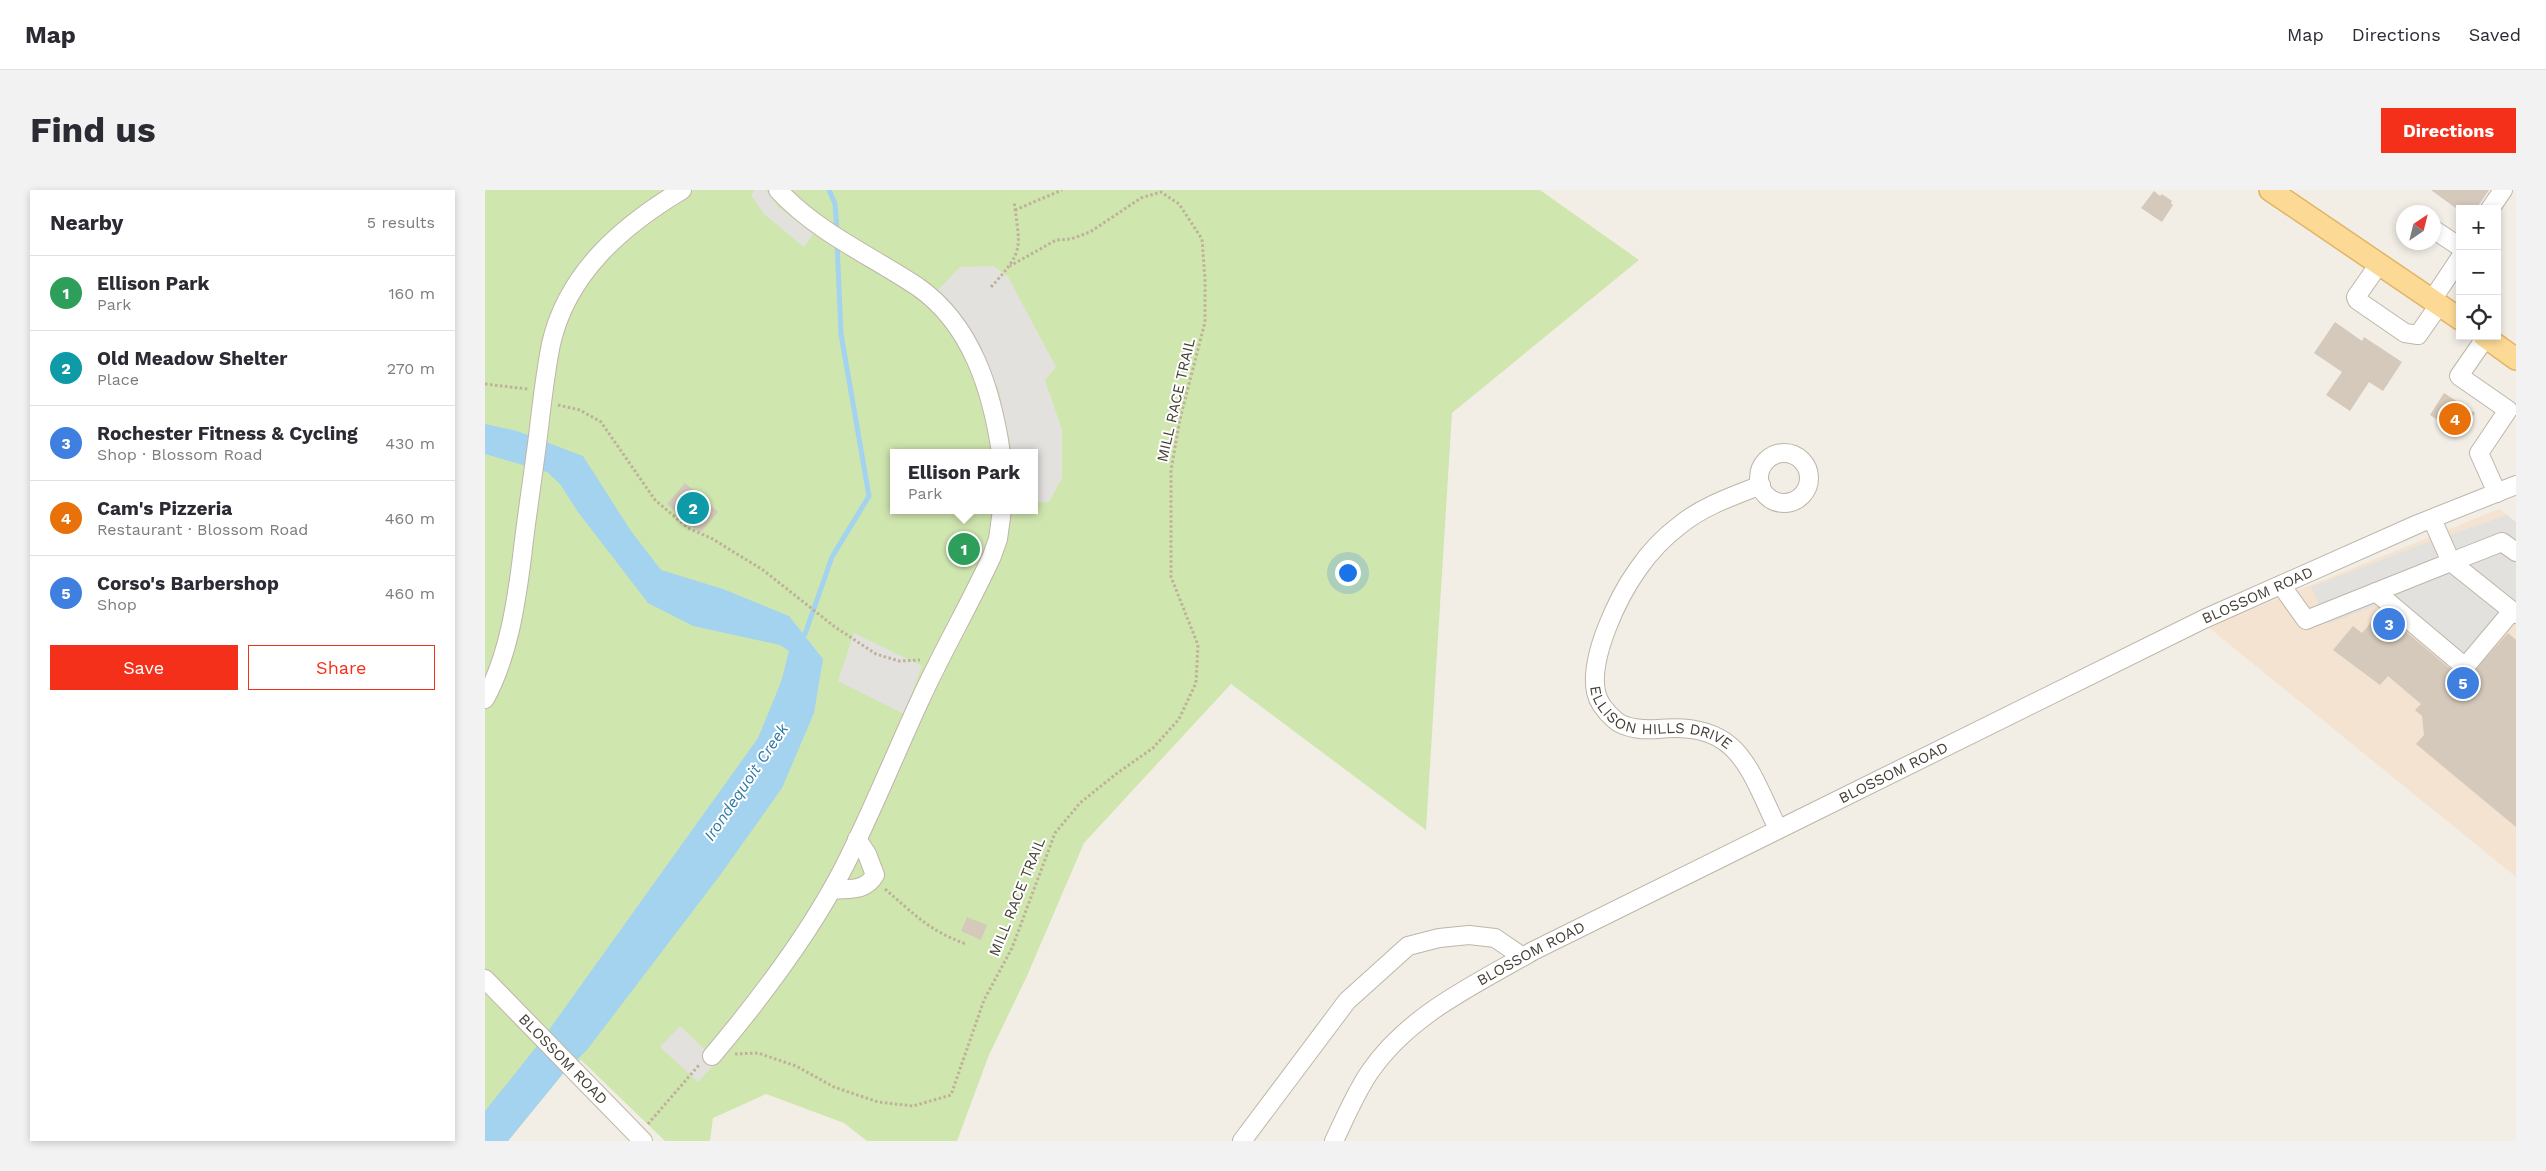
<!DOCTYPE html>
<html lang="en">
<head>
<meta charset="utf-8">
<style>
  body { margin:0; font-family:"Work Sans",sans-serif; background:#f2f2f3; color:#2b2b33 }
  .controls { position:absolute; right:15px; top:15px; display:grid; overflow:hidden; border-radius:0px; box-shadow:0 2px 8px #0003 }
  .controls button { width:45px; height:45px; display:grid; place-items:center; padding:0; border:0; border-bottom:1px solid #e1e1e2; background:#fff; color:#2b2b33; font:25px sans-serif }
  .compass { position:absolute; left:1911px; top:15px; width:45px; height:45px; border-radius:50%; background:#fff; box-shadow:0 2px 8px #0003; rotate:35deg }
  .you { position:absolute; left:862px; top:382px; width:18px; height:18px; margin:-12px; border:4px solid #fff; border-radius:50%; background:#1a73e8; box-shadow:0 0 0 8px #1a73e833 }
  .badge { display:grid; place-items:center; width:32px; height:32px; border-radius:50%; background:#f5301a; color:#fff; font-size:16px; font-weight:700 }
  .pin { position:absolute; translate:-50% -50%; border:2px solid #fff; box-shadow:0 1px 5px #0006 }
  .popup { position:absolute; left:405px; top:259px; width:148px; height:65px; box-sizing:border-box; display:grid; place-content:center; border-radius:0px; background:#fff; filter:drop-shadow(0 1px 4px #0005); font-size:16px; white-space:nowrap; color:#7c7c81 }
  .popup b { font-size:19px; color:#2b2b33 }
  .popup::after { content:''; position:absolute; left:50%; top:100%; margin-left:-10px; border:10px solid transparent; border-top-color:#fff }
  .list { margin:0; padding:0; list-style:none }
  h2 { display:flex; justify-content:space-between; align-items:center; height:65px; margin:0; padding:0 20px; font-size:21px }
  h2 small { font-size:16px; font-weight:400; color:#7c7c81 }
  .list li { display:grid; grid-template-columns:32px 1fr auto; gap:15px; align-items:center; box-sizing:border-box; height:75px; padding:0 20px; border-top:1px solid #e1e1e2 }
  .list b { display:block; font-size:19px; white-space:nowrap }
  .list p { margin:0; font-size:16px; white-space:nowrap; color:#7c7c81 }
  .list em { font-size:16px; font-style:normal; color:#7c7c81 }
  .actions { display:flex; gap:10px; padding:15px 20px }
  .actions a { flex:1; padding:11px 0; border:1px solid #f5301a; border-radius:0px; text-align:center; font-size:18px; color:#f5301a }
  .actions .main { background:#f5301a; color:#fff }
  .icon { flex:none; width:28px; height:28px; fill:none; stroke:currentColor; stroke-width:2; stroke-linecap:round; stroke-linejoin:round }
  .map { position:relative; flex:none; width:2031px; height:951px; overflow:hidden; border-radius:0px }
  header { display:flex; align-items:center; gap:30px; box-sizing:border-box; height:70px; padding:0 25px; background:#fff; border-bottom:1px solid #e1e1e2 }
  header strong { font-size:24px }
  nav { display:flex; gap:28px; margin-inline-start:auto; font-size:18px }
  .intro { display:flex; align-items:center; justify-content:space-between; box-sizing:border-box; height:120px; padding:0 30px }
  h1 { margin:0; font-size:35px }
  .button { padding:12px 22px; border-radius:0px; background:#f5301a; color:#fff; font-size:18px; font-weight:700 }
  main { display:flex; gap:30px; padding:0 30px }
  aside { flex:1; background:#fff; border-radius:0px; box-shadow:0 2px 8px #0003 }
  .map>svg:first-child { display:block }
</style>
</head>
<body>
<header>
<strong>Map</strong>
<nav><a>Map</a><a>Directions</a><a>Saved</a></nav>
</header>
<div class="intro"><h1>Find us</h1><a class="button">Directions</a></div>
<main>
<aside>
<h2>Nearby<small>5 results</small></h2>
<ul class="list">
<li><span class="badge" style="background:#2e9e5b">1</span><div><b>Ellison Park</b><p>Park</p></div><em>160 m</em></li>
<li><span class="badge" style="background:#0f9aa8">2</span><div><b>Old Meadow Shelter</b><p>Place</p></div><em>270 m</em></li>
<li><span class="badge" style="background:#3f7fe0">3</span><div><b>Rochester Fitness &amp; Cycling</b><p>Shop · Blossom Road</p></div><em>430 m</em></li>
<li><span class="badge" style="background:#e8710a">4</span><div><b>Cam's Pizzeria</b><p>Restaurant · Blossom Road</p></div><em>460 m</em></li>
<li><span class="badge" style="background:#3f7fe0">5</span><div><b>Corso's Barbershop</b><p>Shop</p></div><em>460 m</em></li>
</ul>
<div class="actions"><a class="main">Save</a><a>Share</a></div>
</aside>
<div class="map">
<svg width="2031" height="951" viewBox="0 0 2031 951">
  <rect width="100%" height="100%" fill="#f2eee6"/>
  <!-- commercial -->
  <polygon fill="#f4e3d1" points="2014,319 2031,332 2031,687 1723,437"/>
  <!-- green -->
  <path fill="#d0e6af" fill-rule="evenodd" d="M0,0H1055L1154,70L967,223L941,640L746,494L599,653L542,786L504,865L472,951H382L359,933L281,904L228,928L225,951H180L96,870L81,880L23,951H0ZM409,263H549V320H409Z"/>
  <!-- parking -->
  <g fill="#e3e1de">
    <polygon points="270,0 281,0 293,17 328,44 319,57 279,24 266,5"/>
    <polygon points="509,76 523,87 571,177 560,190 577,240 577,288 564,312 549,312 549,263 527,263 514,201 492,151 453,100 475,77"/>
    <polygon points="2022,325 2031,332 2031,411 2027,408 1978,465 1910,408 1843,434 1826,397 1930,357"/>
    <polygon points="369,443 437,476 419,524 353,491"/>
    <polygon points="195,836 232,871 213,892 175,857"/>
  </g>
  <!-- water -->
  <polygon fill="#a3d3ee" points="0,234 32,241 98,266 146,341 176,380 238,399 304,426 338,469 329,523 297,598 236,684 102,860 81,880 23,951 0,951 0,921 56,851 273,548 296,492 304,461 295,455 208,436 163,413 93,322 75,294 62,282 0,264"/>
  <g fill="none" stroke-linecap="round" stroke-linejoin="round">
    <!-- stream -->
    <g stroke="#a3d3ee" stroke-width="5">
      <polyline points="344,0 350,14 352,41"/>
      <polyline points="320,444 347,367 384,306 356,144 352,52"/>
    </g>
  </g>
  <!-- building -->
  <g fill="#d4c9bb">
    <polygon points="1946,0 2004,0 1991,19 1972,19"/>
    <polygon points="1669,1 1675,6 1677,4 1687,11 1686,13 1688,15 1677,32 1656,18"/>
    <polygon points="1850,132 1877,151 1879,147 1917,172 1898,201 1884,192 1865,221 1841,205 1857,182 1829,163"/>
    <polygon points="1959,203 1990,223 1976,245 1945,225"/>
    <polygon points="200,293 233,322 215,343 182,314"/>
    <polygon points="1896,421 1980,491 2023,443 2031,450 2031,637 1931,554 1939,545 1937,526 1930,520 1936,514 1903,486 1895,495 1848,460 1868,436 1877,443"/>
    <polygon points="482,727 502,735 496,750 476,741"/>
  </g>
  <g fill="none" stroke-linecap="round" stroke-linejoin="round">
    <!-- minor casing -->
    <g stroke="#beb5a8" stroke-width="20">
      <g id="minor">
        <path d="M293,0C333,43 385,65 433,97C487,135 507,201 516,263"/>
        <polyline points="2005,19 2018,0"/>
        <polyline points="1948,39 1975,57"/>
        <polyline points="1894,74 1871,107 1872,110 1920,143 1933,145 1954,115"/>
        <polyline points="1947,110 1975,68"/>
        <polyline points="2001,147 1974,186 2023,220 1994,263 2012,303"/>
        <circle cx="1299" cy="288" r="25"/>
        <path id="s1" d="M1276,295C1248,306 1218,316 1195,335C1179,347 1164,363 1153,379C1133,407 1104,467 1111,502C1113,512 1122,523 1130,530C1140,539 1160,540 1173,539C1254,531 1263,577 1293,639"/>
        <polyline points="2031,362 2017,352 1966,372 2031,424"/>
        <polyline points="1796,395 1821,430 1966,372 1947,329"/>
        <polyline points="1891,402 1980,477 2027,421"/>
        <path d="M0,509C23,467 31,415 37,367C42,321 50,275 55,229C58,204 61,179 66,154C82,83 137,36 197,0"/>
        <path d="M347,700C364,698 380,702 390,685L382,664L372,649"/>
        <path id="s2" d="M0,789L158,951"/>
        <path d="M227,866C276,808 324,745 359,677C387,622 410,564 436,508C458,460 485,414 507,366L513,349L517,320"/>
        <polyline points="757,951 862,811 923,756 954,748 984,745 1010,748 1038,767"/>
        <path id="s3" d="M849,951C860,928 870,904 884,883C923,825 989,795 1048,761L1719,429L1933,334L2031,295"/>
      </g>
    </g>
    <!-- major casing -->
    <g stroke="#e0b566" stroke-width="24">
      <g id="major">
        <polyline points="1785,0 1975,129"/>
        <polyline points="1999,146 2031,169"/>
      </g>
    </g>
    <!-- path -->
    <g stroke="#bfb09a" stroke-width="3" stroke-dasharray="2.5 2.5" stroke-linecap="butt">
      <polyline points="530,20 577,0"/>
      <path d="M506,97C540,60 535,59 529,11"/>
      <polyline points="0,194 43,199"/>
      <polyline points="73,215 95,220 116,232 170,310 203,338 226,348 278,380 350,437 391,464 414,471 435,470"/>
      <path d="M400,699C428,723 444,741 481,754"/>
      <polyline points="250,864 273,863 311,876 349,897 393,912 428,916 466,905 499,810 527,758 570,643 595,613 631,584 668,558 694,529 711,493 713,455 686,387 686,280 695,229 720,132 720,89 717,49 694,14 676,2 656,8 605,42 586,49 571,50 525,76"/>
      <polyline points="163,934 214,875"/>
    </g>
    <!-- minor -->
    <use href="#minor" stroke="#fff" stroke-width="18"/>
    <!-- major -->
    <use href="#major" stroke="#fcd995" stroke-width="21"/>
  </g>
  <g text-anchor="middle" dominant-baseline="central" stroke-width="4" stroke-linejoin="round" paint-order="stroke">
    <!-- street labels -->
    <g font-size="15" fill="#453e35" stroke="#fff">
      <text transform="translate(691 210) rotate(-77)">MILL RACE TRAIL</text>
      <text stroke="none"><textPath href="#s3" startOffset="1090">BLOSSOM ROAD</textPath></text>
      <text stroke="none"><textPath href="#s1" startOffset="359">ELLISON HILLS DRIVE</textPath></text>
      <text stroke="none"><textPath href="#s3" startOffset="685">BLOSSOM ROAD</textPath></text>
      <text transform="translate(532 707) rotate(-68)">MILL RACE TRAIL</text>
      <text stroke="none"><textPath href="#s3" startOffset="280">BLOSSOM ROAD</textPath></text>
      <text stroke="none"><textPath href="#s2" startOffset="112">BLOSSOM ROAD</textPath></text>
    </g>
    <!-- water labels -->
    <g font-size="16" font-style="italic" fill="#2f7aa6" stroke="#fff">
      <text transform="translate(261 592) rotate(-56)">Irondequoit Creek</text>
    </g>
  </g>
</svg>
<div class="controls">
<button>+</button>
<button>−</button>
<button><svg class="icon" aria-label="locate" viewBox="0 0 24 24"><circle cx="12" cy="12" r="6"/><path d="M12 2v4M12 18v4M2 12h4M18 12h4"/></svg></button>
</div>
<svg class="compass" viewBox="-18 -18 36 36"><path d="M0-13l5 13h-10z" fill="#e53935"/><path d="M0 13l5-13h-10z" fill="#7c7c81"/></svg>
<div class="you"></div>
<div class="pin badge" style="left:479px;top:359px;background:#2e9e5b">1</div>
<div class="popup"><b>Ellison Park</b>Park</div>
<div class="pin badge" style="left:208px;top:318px;background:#0f9aa8">2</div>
<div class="pin badge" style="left:1904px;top:434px;background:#3f7fe0">3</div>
<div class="pin badge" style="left:1970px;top:229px;background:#e8710a">4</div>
<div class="pin badge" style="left:1978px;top:493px;background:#3f7fe0">5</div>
</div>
</main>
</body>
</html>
